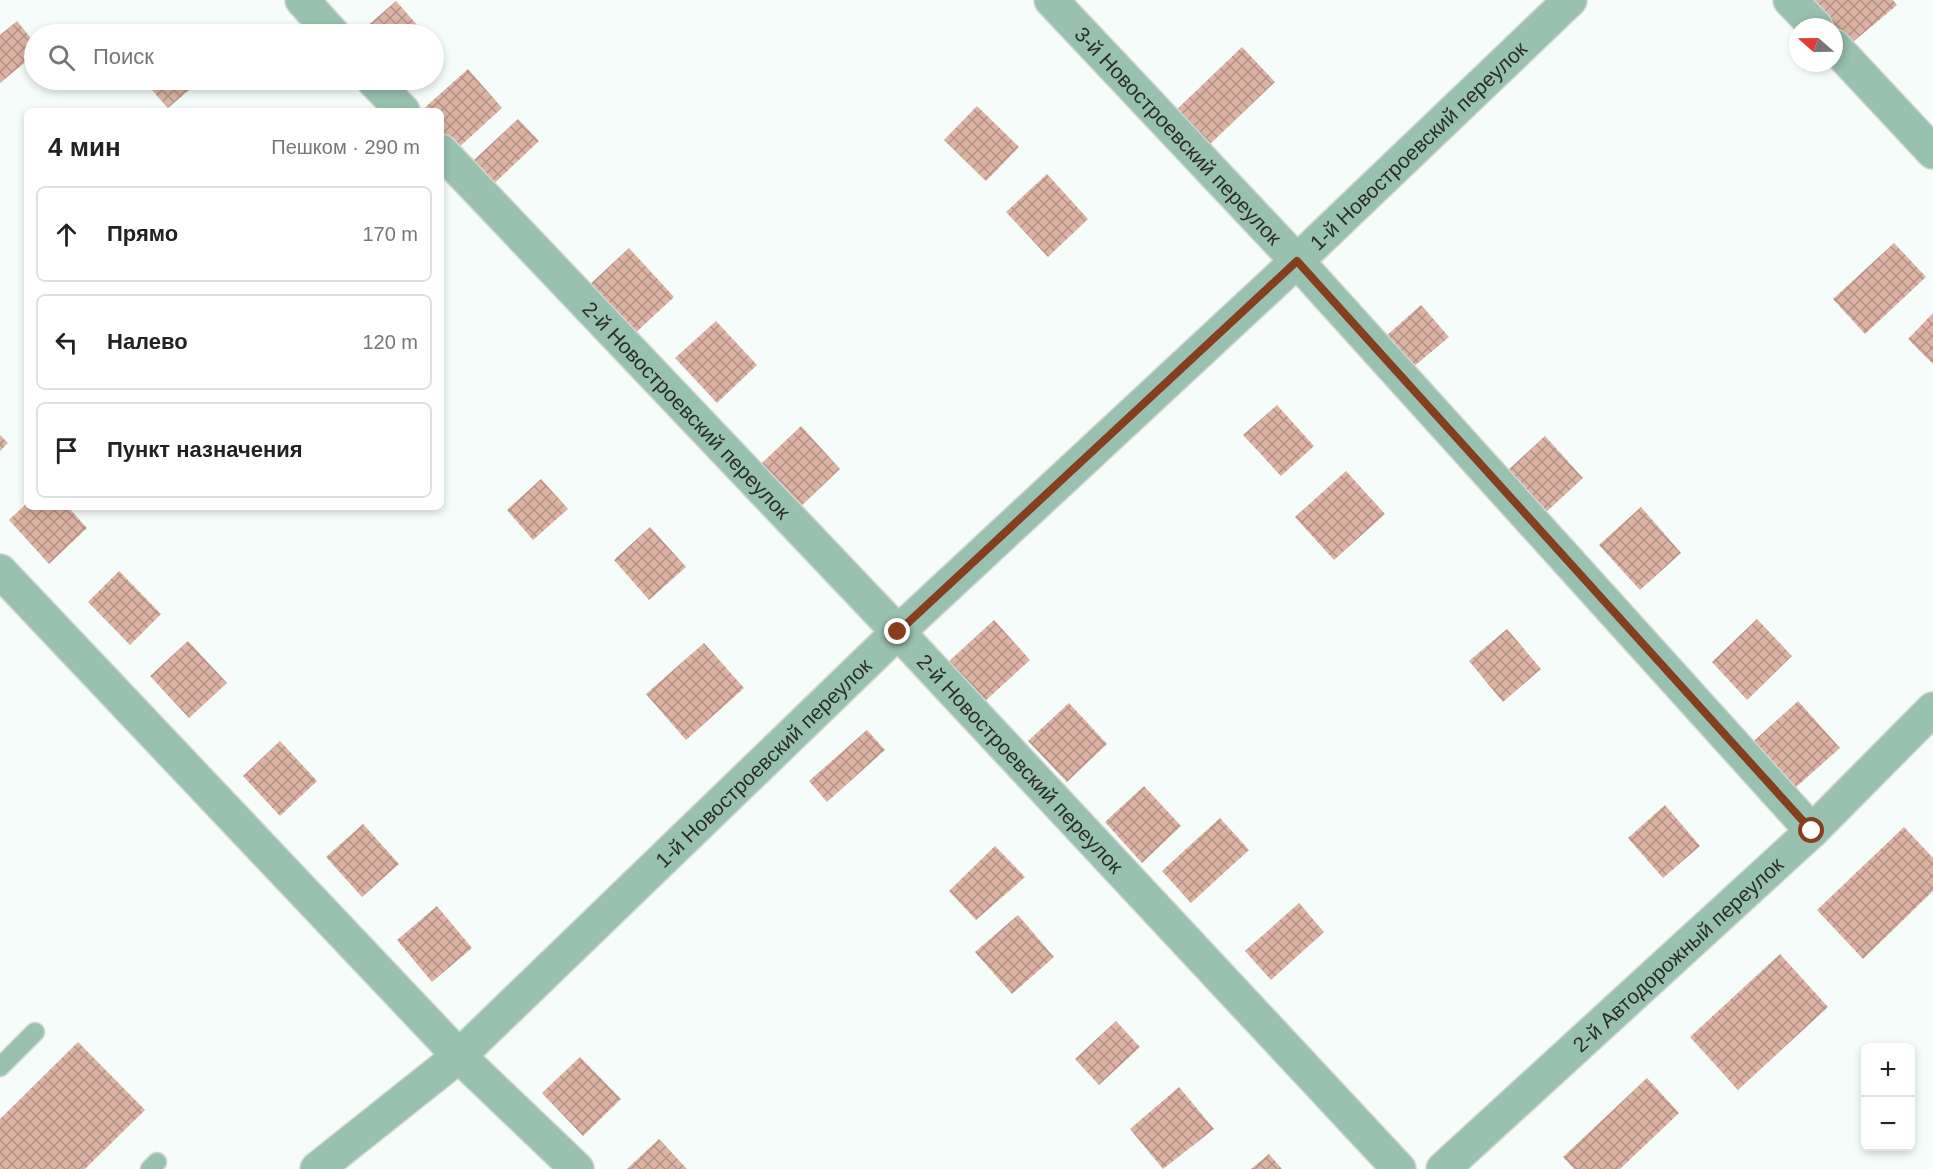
<!DOCTYPE html>
<html lang="ru">
<head>
<meta charset="utf-8">
<style>
  body { margin:0; font-family:Arial,sans-serif; background:#f2f2f2; color:#222 }
  .controls { position:absolute; right:18px; bottom:18px; display:grid; overflow:hidden; border-radius:9px; box-shadow:0 3px 9px #0003 }
  .controls button { width:54px; height:54px; display:grid; place-items:center; padding:0; border:0; border-bottom:2px solid #e0e0e0; background:#fff; color:#222; font:30px sans-serif }
  .compass { position:absolute; left:1789px; top:18px; width:54px; height:54px; border-radius:50%; background:#fff; box-shadow:0 3px 9px #0003; rotate:290deg }
  .stop { position:absolute; width:18px; height:18px; margin:-14px; border:4px solid #863e1e; border-radius:50%; background:#fff }
  .stop.end { background:#863e1e; border-color:#fff; box-shadow:0 2px 6px #0008 }
  .list { margin:0; padding:0; list-style:none }
  h2 { display:flex; justify-content:space-between; align-items:center; height:78px; margin:0; padding:0 24px; font-size:26px }
  h2 small { font-size:20px; font-weight:400; color:#767676 }
  .list li { display:grid; grid-template-columns:39px 1fr auto; gap:18px; align-items:center; box-sizing:border-box; height:96px; margin:0 12px 12px; padding:0 12px; border:2px solid #e0e0e0; border-radius:9px }
  .list b { display:block; font-size:22px; white-space:nowrap }
  .list em { font-size:20px; font-style:normal; color:#767676 }
  .icon { flex:none; width:33px; height:33px; fill:none; stroke:currentColor; stroke-width:2; stroke-linecap:round; stroke-linejoin:round }
  .map { position:relative; flex:none; width:1933px; height:1169px; overflow:hidden }
  .search { position:absolute; background:#fff; box-shadow:0 3px 9px #0003; left:24px; top:24px; width:420px; height:66px; display:flex; align-items:center; gap:15px; box-sizing:border-box; padding:0 21px; border-radius:33px; color:#767676; font-size:22px }
  .panel { position:absolute; background:#fff; box-shadow:0 3px 9px #0003; left:24px; top:108px; width:420px; height:402px; border-radius:9px }
  .map>svg:first-child { display:block }
</style>
</head>
<body>
<div class="map">
<svg width="1933" height="1169" viewBox="0 0 1933 1169">
  <defs>
    <pattern id="building-cross-hatch" width="8" height="8" patternUnits="userSpaceOnUse" patternTransform="scale(1.5)"><rect width="8" height="8" fill="#dcb3a3"/><path d="M0 0l8 8M0 8l8-8" fill="none" stroke="#b39285"/></pattern>
  </defs>
  <rect width="100%" height="100%" fill="#f6fcf9"/>
  <!-- building -->
  <g fill="url(#building-cross-hatch)">
    <polygon points="1815,0 1893,0 1897,5 1847,47 1834,31 1834,27 1830,27 1811,4"/>
    <polygon points="396,1 425,34 358,34"/>
    <polygon points="17,21 34,42 34,55 0,83 0,35"/>
    <polygon points="182,25 190,34 171,34"/>
    <polygon points="1242,47 1275,82 1208,146 1175,111"/>
    <polygon points="468,69 502,108 457,149 441,131 441,111 421,111"/>
    <polygon points="143,80 201,80 168,108"/>
    <polygon points="977,106 1019,147 986,181 944,140"/>
    <polygon points="518,119 539,141 482,195 461,172"/>
    <polygon points="1047,174 1088,219 1048,257 1006,212"/>
    <polygon points="1894,243 1926,277 1865,334 1833,299"/>
    <polygon points="629,248 674,297 630,338 585,289"/>
    <polygon points="1421,305 1449,337 1412,368 1385,337"/>
    <polygon points="1933,313 1933,364 1908,339"/>
    <polygon points="716,321 757,365 717,403 675,358"/>
    <polygon points="1277,405 1314,446 1281,476 1243,435"/>
    <polygon points="801,426 840,469 800,507 761,464"/>
    <polygon points="0,435 8,443 0,451"/>
    <polygon points="1545,436 1583,478 1544,514 1505,473"/>
    <polygon points="1346,471 1385,514 1334,560 1295,517"/>
    <polygon points="541,479 568,509 533,540 507,510"/>
    <polygon points="27,503 27,507 68,507 87,528 49,564 9,520"/>
    <polygon points="1641,507 1681,553 1640,590 1599,545"/>
    <polygon points="650,527 686,567 649,600 614,560"/>
    <polygon points="119,571 161,614 130,645 88,602"/>
    <polygon points="1757,619 1792,656 1747,700 1712,662"/>
    <polygon points="994,620 1030,660 984,702 948,662"/>
    <polygon points="1507,629 1541,669 1503,702 1469,661"/>
    <polygon points="188,641 227,683 189,718 150,676"/>
    <polygon points="704,643 744,688 686,740 646,694"/>
    <polygon points="1798,701 1840,748 1795,788 1754,741"/>
    <polygon points="1069,703 1107,744 1067,782 1028,741"/>
    <polygon points="867,730 885,750 827,802 809,781"/>
    <polygon points="280,741 317,781 280,816 243,776"/>
    <polygon points="1144,786 1181,826 1142,863 1105,822"/>
    <polygon points="1665,805 1700,846 1663,878 1628,838"/>
    <polygon points="1220,818 1249,850 1191,903 1162,871"/>
    <polygon points="363,824 399,864 362,897 326,857"/>
    <polygon points="1904,827 1933,858 1933,891 1863,959 1817,910"/>
    <polygon points="995,846 1025,877 976,920 949,891"/>
    <polygon points="1299,903 1324,932 1271,980 1245,951"/>
    <polygon points="437,906 472,948 432,982 397,940"/>
    <polygon points="1018,915 1054,957 1012,994 975,952"/>
    <polygon points="1780,954 1828,1007 1738,1090 1690,1037"/>
    <polygon points="1116,1021 1140,1047 1099,1085 1075,1059"/>
    <polygon points="78,1042 145,1110 85,1169 0,1169 0,1119"/>
    <polygon points="580,1057 621,1099 583,1136 542,1093"/>
    <polygon points="1647,1078 1679,1113 1620,1169 1574,1169 1563,1157"/>
    <polygon points="1179,1087 1214,1129 1163,1169 1130,1129"/>
    <polygon points="659,1139 687,1169 627,1169"/>
    <polygon points="1269,1154 1282,1169 1251,1169"/>
  </g>
  <g fill="none" stroke-linecap="round" stroke-linejoin="round">
    <!-- lane casing -->
    <g stroke="#d2d7d4" stroke-width="21">
      <g id="lane">
        <polyline points="0,1067 35,1032"/>
        <polyline points="150,1169 157,1162"/>
      </g>
    </g>
    <!-- street casing -->
    <g stroke="#d2d7d4" stroke-width="36">
      <g id="street">
        <polyline points="302,0 333,34"/>
        <path id="s1" d="M1051,0L1297,261L1812,831"/>
        <polyline points="1790,0 1816,27"/>
        <polyline points="1834,46 1933,152"/>
        <polyline points="373,80 403,111"/>
        <path id="s2" d="M441,151L898,632L1399,1169"/>
        <polyline points="0,571 459,1056 577,1169"/>
        <path id="s3" d="M317,1169L459,1056L898,632L1297,261L1570,0"/>
        <path id="s4" d="M1443,1169L1812,831L1933,709"/>
      </g>
    </g>
    <!-- lane -->
    <use href="#lane" stroke="#98c1af" stroke-width="18"/>
    <!-- street -->
    <use href="#street" stroke="#98c1af" stroke-width="33"/>
  </g>
  <g fill="none" stroke-linecap="round" stroke-linejoin="round">
    <!-- route -->
    <polyline stroke="#863e1e" stroke-width="8" points="898,632 1297,261 1812,831"/>
  </g>
  <g text-anchor="middle" dominant-baseline="central" stroke-width="4.5" stroke-linejoin="round" paint-order="stroke">
    <!-- street labels -->
    <g font-size="21" fill="#2c2e2d" stroke="#f6fcf9">
      <text stroke="none"><textPath href="#s1" startOffset="186">3-й Новостроевский переулок</textPath></text>
      <text stroke="none"><textPath href="#s3" startOffset="1504">1-й Новостроевский переулок</textPath></text>
      <text stroke="none"><textPath href="#s2" startOffset="357">2-й Новостроевский переулок</textPath></text>
      <text stroke="none"><textPath href="#s3" startOffset="604">1-й Новостроевский переулок</textPath></text>
      <text stroke="none"><textPath href="#s2" startOffset="843">2-й Новостроевский переулок</textPath></text>
      <text stroke="none"><textPath href="#s4" startOffset="318">2-й Автодорожный переулок</textPath></text>
    </g>
  </g>
</svg>
<div class="controls">
<button>+</button>
<button>−</button>
</div>
<svg class="compass" viewBox="-18 -18 36 36"><path d="M0-13l5 13h-10z" fill="#e53935"/><path d="M0 13l5-13h-10z" fill="#767676"/></svg>
<div class="stop" style="left:1812px;top:831px"></div>
<div class="stop end" style="left:898px;top:632px"></div>
<div class="search"><svg class="icon" aria-label="search" viewBox="0 0 24 24"><circle cx="10" cy="10" r="6"/><path d="M15 15l6 6"/></svg>Поиск</div>
<section class="panel">
<h2>4 мин<small>Пешком · 290 m</small></h2>
<ul class="list">
<li><svg class="icon" aria-label="ahead" viewBox="0 0 24 24"><path d="M12 20V5M6 11l6-6 6 6"/></svg><div><b>Прямо</b></div><em>170 m</em></li>
<li><svg class="icon" aria-label="left" viewBox="0 0 24 24"><path d="M17 20v-9H6M10 6l-5 5 5 5"/></svg><div><b>Налево</b></div><em>120 m</em></li>
<li><svg class="icon" aria-label="arrive" viewBox="0 0 24 24"><path d="M6 21V4h12l-3 4 3 4H6"/></svg><div><b>Пункт назначения</b></div></li>
</ul>
</section>
</div>
</body>
</html>
